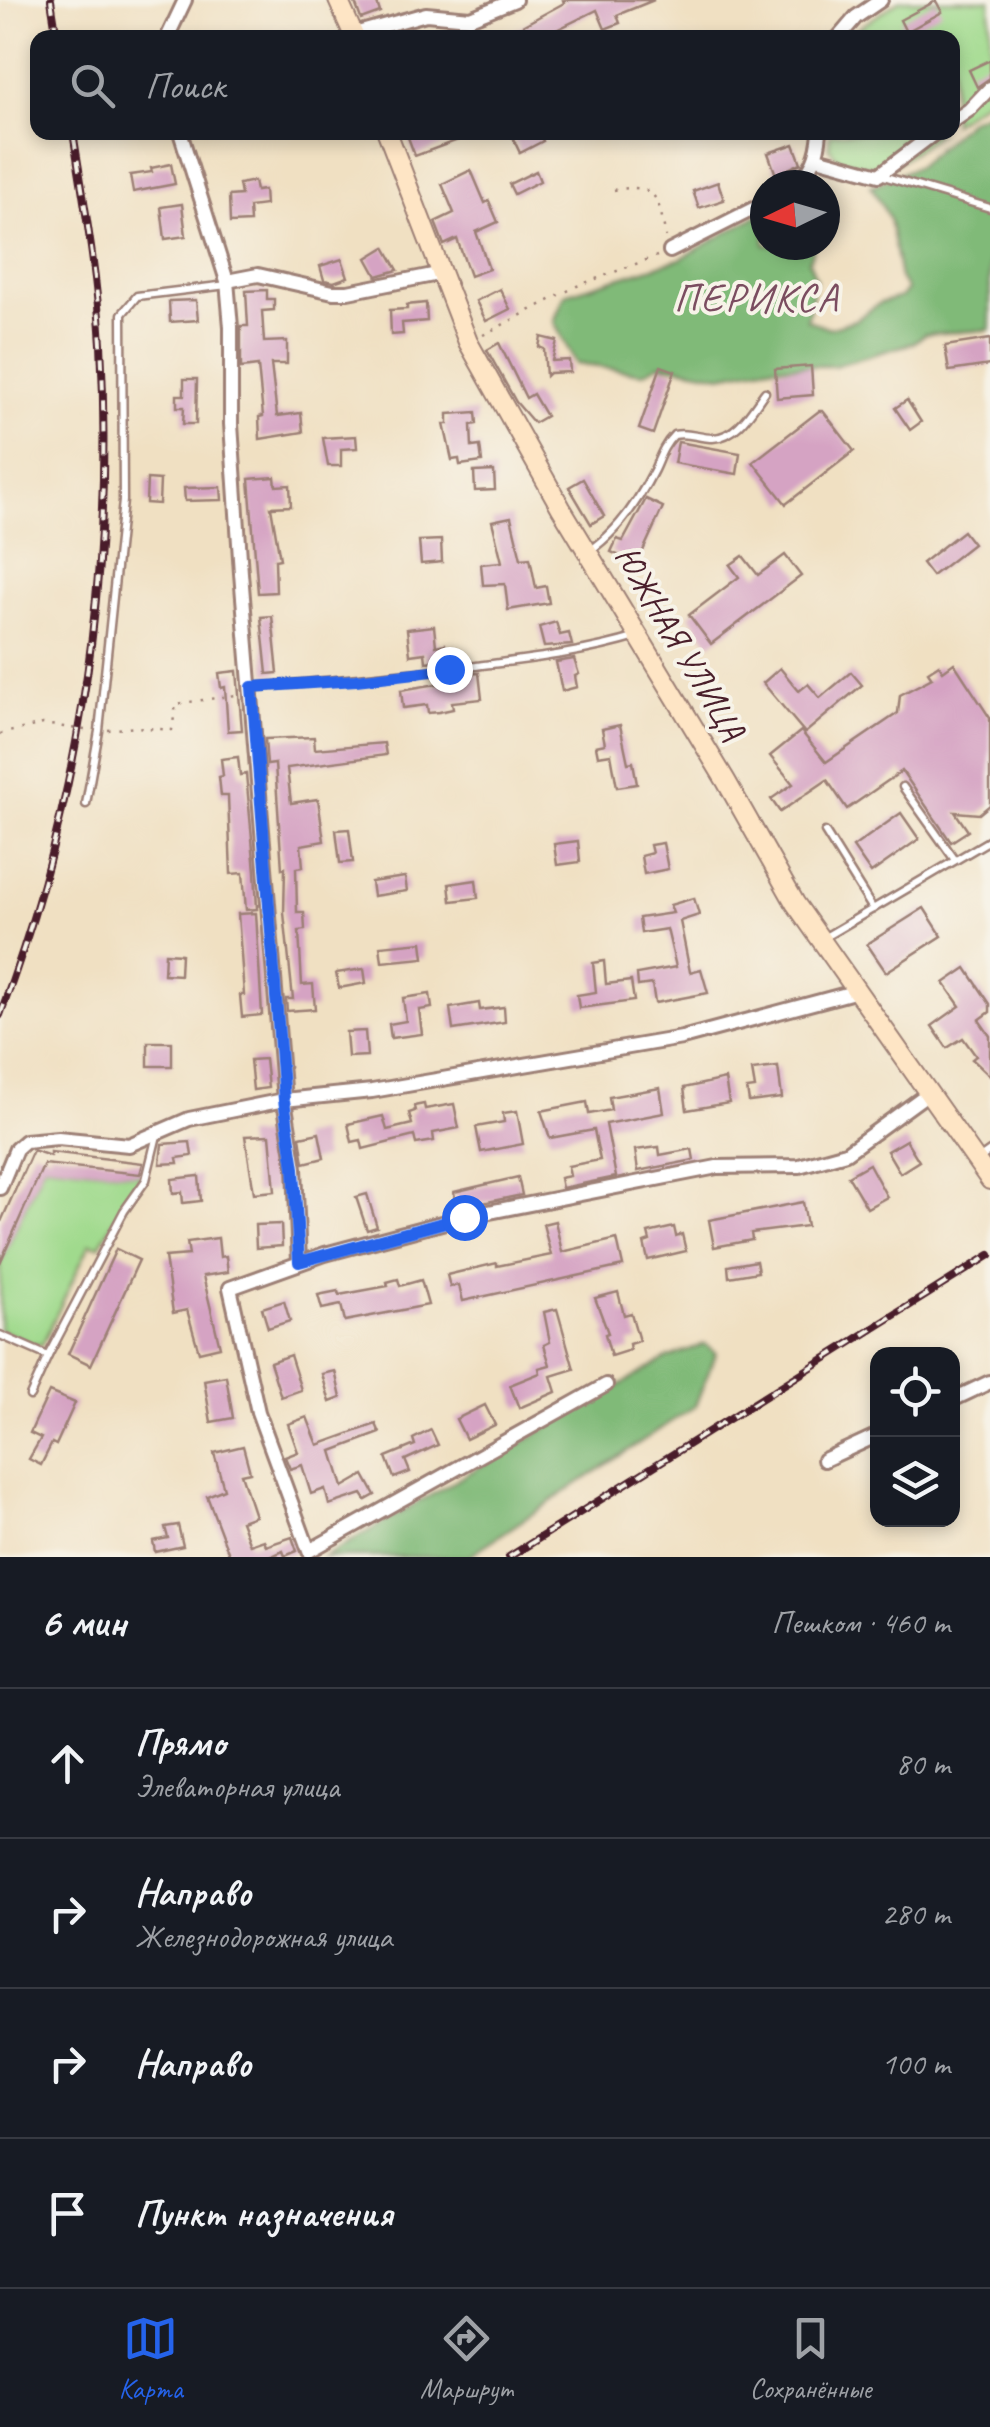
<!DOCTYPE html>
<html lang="ru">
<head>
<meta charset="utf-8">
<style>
  body { margin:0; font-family:Caveat,sans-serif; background:#20242c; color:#f1f3f6 }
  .controls { position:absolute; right:30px; bottom:30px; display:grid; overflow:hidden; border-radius:20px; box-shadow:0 5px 15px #0003 }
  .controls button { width:90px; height:90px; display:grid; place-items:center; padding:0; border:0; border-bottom:2px solid #363941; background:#171b24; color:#f1f3f6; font:50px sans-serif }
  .compass { position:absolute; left:750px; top:170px; width:90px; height:90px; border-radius:50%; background:#171b24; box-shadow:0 5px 15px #0003; rotate:265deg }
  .stop { position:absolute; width:30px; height:30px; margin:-22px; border:8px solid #2563eb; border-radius:50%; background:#fff }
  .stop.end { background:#2563eb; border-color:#fff; box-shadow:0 2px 10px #0008 }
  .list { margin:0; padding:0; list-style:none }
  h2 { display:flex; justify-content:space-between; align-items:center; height:130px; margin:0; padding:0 40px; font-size:42px }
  h2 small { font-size:32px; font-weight:400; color:#9ea1a6 }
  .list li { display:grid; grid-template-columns:65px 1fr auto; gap:30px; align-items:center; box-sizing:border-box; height:150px; padding:0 40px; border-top:2px solid #363941 }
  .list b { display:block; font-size:38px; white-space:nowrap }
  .list p { margin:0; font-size:32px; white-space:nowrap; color:#9ea1a6 }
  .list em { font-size:32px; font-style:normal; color:#9ea1a6 }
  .icon { flex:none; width:55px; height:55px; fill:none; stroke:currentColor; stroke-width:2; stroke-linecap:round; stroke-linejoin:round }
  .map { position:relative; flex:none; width:990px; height:1557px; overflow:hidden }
  .search { position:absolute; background:#171b24; box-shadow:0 5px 15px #0003; left:30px; right:30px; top:30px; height:110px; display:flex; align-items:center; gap:25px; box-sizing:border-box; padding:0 35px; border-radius:20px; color:#9ea1a6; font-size:38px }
  .sheet { height:730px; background:#171b24 }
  nav { display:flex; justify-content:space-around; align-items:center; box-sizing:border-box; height:140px; border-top:2px solid #363941; background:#171b24; font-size:28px; color:#9ea1a6 }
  nav a { display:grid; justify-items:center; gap:5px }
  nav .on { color:#2563eb }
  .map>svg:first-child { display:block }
</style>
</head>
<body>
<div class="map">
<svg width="990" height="1557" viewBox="0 0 990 1557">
  <rect width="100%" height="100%" fill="#f7f3e8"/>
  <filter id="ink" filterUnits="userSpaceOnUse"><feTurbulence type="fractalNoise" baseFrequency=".01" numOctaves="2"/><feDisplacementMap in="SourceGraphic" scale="20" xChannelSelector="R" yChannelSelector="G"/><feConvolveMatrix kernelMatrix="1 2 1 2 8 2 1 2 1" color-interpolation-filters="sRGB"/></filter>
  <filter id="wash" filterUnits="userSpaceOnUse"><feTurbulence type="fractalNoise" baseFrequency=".0048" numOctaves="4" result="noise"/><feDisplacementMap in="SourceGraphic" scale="40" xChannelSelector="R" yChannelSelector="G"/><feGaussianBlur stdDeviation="2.25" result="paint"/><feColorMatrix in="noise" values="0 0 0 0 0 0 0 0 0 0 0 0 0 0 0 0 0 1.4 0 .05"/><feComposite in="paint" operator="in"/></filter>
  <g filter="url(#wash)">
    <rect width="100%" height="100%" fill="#f0e0c2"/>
    <!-- green -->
    <g fill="#a0da8d" stroke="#757c5c" stroke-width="2.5">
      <polygon points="900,0 990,0 990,96 953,123 952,38 850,38 856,30"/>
      <polygon points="830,133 939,133 888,170 839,161 829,147"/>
      <polygon points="44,1164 142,1174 99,1246 90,1244 42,1345 33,1344 0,1330 0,1263"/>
    </g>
    <!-- forest -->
    <g fill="#80ba78" stroke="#656c52" stroke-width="2.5">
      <polygon points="990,111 990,330 925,334 913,343 834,366 770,366 721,375 661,364 643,373 576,364 554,322 565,294 680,259 765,211 765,245 814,245 809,261 816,279 807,320 830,328 855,320 880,303 901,297 907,290 900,278 889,218 871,186 918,166 970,119"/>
      <polygon points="705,1344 716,1353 695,1406 467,1557 324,1557 667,1358"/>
    </g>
    <g id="blocks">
      <!-- building -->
      <g fill="#d5a3c3">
        <polygon points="354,0 376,0 380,12 361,19"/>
        <polygon points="563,0 654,0 617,15 620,23 605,29 597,10 540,38 500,38 564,3"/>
        <polygon points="936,1 942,12 906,32 900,20"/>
        <polygon points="990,60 990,78 977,87 969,70"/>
        <polygon points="406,132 454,132 458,140 415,156"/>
        <polygon points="510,132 539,132 543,141 520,153"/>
        <polygon points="794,144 801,163 776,175 768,153"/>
        <polygon points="171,164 175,184 133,192 130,175 152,172 151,168"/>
        <polygon points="471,170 485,203 489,201 498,222 476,232 489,269 470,276 457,239 444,245 435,222 454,213 442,184"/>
        <polygon points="536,171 540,181 514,194 509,184"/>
        <polygon points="254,181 256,191 264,190 265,205 249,207 250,222 230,223 229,196 241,195 239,184"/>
        <polygon points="718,182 724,200 699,208 693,191"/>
        <polygon points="182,204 186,236 165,239 161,207"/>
        <polygon points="385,247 398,270 377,276 367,258"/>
        <polygon points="342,259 348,277 334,282 324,280 320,266"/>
        <polygon points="500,289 510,309 486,321 476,301"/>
        <polygon points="267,290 267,299 274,299 274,310 262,311 264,342 287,341 287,364 271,364 277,416 301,413 303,432 260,439 259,417 263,416 258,366 241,368 241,326 248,326 246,291"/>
        <polygon points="196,300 198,320 170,322 169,301"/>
        <polygon points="426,303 427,321 402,323 403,334 391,335 390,310 407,309 407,305"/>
        <polygon points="541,337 557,341 552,361 569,360 570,372 549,373 546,376 544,349 539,347"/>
        <polygon points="990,339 990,365 949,371 945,346"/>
        <polygon points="499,343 526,398 533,394 546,416 534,423 516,402 487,350"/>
        <polygon points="661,366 675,371 653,434 639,429"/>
        <polygon points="811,366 813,395 777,398 775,369"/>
        <polygon points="184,379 197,379 196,424 183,424 184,407 177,407 177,395 184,395"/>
        <polygon points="907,400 921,422 910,430 895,408"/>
        <polygon points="819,411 823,411 854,451 786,504 753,462"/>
        <polygon points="476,412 477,424 471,425 472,447 480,446 482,462 460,465 459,459 452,460 444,424 448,424 448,414"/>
        <polygon points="356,436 357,448 341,449 341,466 328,466 323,438"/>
        <polygon points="678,442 740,453 737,474 674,463"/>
        <polygon points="494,471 495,490 475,491 474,472"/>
        <polygon points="275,477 276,486 290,485 291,506 271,507 280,559 275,560 276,592 258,593 249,479"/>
        <polygon points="147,479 160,480 159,504 146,503"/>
        <polygon points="583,479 604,516 591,524 569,487"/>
        <polygon points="221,487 222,500 185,501 184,488"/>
        <polygon points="646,499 663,507 637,564 611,552 617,539 623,541"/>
        <polygon points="511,517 521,559 530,558 536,588 546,586 549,603 508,610 505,584 483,585 481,564 502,562 492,521"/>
        <polygon points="963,531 973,544 932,576 922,563"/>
        <polygon points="441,540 442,562 421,564 419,541"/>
        <polygon points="785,555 801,576 711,644 689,615 739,577 730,565 743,556 758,575"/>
        <polygon points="272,616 278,673 267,674 261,617"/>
        <polygon points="556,622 560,635 569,633 572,645 544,647 539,627"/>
        <polygon points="434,626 436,646 445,644 447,659 426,662 425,653 410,655 407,629"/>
        <polygon points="574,659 579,674 575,676 577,687 562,691 556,662"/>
        <polygon points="954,663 990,718 990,805 979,814 955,812 968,831 951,842 902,771 847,809 827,780 780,812 771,799 793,784 770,756 801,731 826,762 898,713 900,695 932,678 928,672 939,665 943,671"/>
        <polygon points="780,668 799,691 808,684 820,698 851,672 862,685 805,733 763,683"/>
        <polygon points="237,671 242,730 228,731 225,687 221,688 219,673"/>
        <polygon points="479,673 482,699 452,702 453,709 439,712 428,713 427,705 403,708 401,690 461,680 461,675"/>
        <polygon points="620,725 628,763 633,762 637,784 617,787 611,754 598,756 596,746 605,744 602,729"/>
        <polygon points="314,737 315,749 384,743 386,755 287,768 291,803 318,799 324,841 301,845 303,867 296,868 297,912 304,912 305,930 299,931 302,985 313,984 315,1009 287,1011 286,999 293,999 284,913 285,868 282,869 275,764 267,765 265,739"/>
        <polygon points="238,757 240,775 246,774 255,871 257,909 246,910 243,873 231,874 228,796 221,796 219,777 223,776 221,759"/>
        <polygon points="901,813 919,839 871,873 853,847"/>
        <polygon points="349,829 353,862 340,863 336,830"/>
        <polygon points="578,841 580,862 557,865 554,844"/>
        <polygon points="663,843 668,869 644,874 641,856 652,853 650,845"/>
        <polygon points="405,877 407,891 373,896 371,882"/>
        <polygon points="476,880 478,898 451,901 449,884"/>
        <polygon points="694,898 699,915 680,921 690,972 701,969 708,993 655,1003 652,984 638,986 637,974 676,967 667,929 641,933 639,918 673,913 670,905"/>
        <polygon points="924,908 942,936 886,972 867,944"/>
        <polygon points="256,913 262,1015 242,1017 240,995 244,995 238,914"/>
        <polygon points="422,942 424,958 382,962 380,946"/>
        <polygon points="165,953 181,954 180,975 164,974"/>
        <polygon points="604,961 606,984 631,981 634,1001 579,1008 577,995 596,992 593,963"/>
        <polygon points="966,968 990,1004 990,1012 979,1020 990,1036 990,1076 972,1059 976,1056 963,1038 947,1048 932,1026 960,1006 944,983"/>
        <polygon points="364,969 366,983 339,988 336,973"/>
        <polygon points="430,994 432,1008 419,1010 422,1034 391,1038 389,1024 406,1021 403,998"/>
        <polygon points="479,1003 480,1010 504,1007 505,1022 453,1030 450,1008"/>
        <polygon points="365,1031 367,1056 348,1057 346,1032"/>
        <rect x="148" y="1042" width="24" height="24"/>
        <polygon points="265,1059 268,1088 253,1090 250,1060"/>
        <polygon points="778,1067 782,1098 749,1102 747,1089 755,1088 752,1070"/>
        <polygon points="725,1079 729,1103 687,1110 684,1088"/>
        <polygon points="660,1088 664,1113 606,1124 616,1177 562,1188 560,1178 570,1176 568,1166 600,1160 594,1130 550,1138 541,1111 587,1102 589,1114 611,1110 609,1097"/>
        <polygon points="424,1104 425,1109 454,1104 459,1128 433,1133 434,1141 416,1144 414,1136 363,1149 361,1140 352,1142 348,1124 383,1116 387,1130 412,1124 409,1113 415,1111 414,1106"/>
        <polygon points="517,1111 523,1144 481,1152 476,1127 504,1122 503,1113"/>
        <polygon points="319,1133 324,1158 304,1163 300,1137"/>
        <polygon points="270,1135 275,1191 254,1193 245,1136"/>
        <polygon points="906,1140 919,1161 900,1173 887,1151"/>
        <polygon points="190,1142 192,1156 177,1158 178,1163 160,1164 162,1144"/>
        <polygon points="659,1147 660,1155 692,1149 694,1160 638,1171 635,1150"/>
        <polygon points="33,1150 50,1156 50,1152 143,1163 140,1174 44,1164 0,1263 0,1224"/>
        <polygon points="869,1164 887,1197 867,1208 848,1176"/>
        <polygon points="199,1176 201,1201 183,1203 182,1192 173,1193 172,1179"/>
        <polygon points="518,1177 522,1195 457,1208 454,1192"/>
        <polygon points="367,1194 377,1227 367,1230 356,1197"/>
        <polygon points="803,1202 807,1226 751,1233 752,1240 714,1247 709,1220"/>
        <polygon points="555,1221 562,1252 617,1239 623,1266 463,1301 459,1285 450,1287 447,1275 497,1263 497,1266 551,1255 543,1224"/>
        <polygon points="281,1224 282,1246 256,1248 255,1225"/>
        <polygon points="674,1227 676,1236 682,1234 686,1251 648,1260 644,1243 650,1241 648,1233"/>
        <polygon points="218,1238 220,1257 226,1256 228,1272 203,1276 220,1347 199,1352 187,1310 173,1313 165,1257 189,1255 187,1242"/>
        <polygon points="116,1249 139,1260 91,1365 68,1354"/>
        <polygon points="756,1261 758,1272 729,1277 728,1266"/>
        <polygon points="398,1279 400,1286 421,1280 428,1305 345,1321 341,1305 322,1309 318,1295 338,1291 339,1295 388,1286 387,1282"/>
        <polygon points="618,1292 624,1315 631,1313 639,1341 629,1344 630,1350 611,1356 605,1334 608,1333 595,1298"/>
        <polygon points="284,1301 290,1321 268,1328 262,1308"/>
        <polygon points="557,1309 574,1369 551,1376 556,1392 519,1408 510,1385 540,1373 539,1368 550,1365 544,1345 550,1342 544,1312"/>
        <polygon points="290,1355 301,1390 281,1397 270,1362"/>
        <polygon points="335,1371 341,1398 330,1402 322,1374"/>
        <polygon points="226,1376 233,1418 211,1422 204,1380"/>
        <polygon points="49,1392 75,1403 56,1445 52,1443 41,1465 29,1459 41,1438 30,1433"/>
        <polygon points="485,1405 495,1425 466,1439 456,1419"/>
        <polygon points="307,1417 318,1445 376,1424 380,1433 332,1451 343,1487 364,1475 375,1495 366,1500 362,1494 329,1505 325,1489 311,1494 302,1465 290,1469 285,1457 298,1452 288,1424"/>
        <polygon points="431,1430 438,1445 405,1460 410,1472 394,1478 386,1457 415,1445 413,1439"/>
        <polygon points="243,1446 250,1472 241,1474 255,1516 241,1521 250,1545 264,1540 266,1546 292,1537 297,1551 285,1556 283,1551 270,1557 230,1557 207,1496 224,1489 214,1453"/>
        <polygon points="178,1525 183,1546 155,1552 153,1541 168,1538 165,1527"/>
      </g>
    </g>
  </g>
  <g filter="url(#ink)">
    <use href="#blocks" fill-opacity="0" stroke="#9d8076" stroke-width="2.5"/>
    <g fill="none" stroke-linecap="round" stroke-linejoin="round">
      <!-- lane casing -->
      <g stroke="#9d8076" stroke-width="11">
        <g id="lane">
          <polyline points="880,175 990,208"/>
          <path d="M588,552C618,532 638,502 654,470C660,457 663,446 674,435C688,432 699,438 713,438C738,437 752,409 765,392"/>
          <path d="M252,687C327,682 401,674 476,666C530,659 584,653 637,637"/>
          <polyline points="903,787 955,860"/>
          <polyline points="86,804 99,731 123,501 122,314 137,296 227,285"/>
          <polyline points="825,832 873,909"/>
          <polyline points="825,937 990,840"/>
          <polyline points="976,1161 990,1151"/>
          <polyline points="0,1335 48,1356 30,1396"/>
          <polyline points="48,1356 124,1211 146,1180 157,1135"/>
        </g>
      </g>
      <!-- street casing -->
      <g stroke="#9d8076" stroke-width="18">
        <g id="street">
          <polyline points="354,34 426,14 470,18 515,0"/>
          <polyline points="167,38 185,0"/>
          <polyline points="838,38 856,17 881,0"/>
          <polyline points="952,122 969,110 990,88"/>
          <polyline points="180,132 227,281 231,327 231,424 241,573 284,1100 295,1168 299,1262"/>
          <polyline points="817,158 879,175 936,132"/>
          <path d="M794,185C813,170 818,156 820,132"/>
          <polyline points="670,251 765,203"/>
          <polyline points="227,281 258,275 333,292 348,292 443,273"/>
          <polyline points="0,1188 16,1149 25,1141 58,1138 129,1145 189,1119 284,1100 372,1091 682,1038 854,992"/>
          <polyline points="606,1385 309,1551 258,1412 230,1288 325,1254 464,1217 717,1167 799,1166 846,1153 927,1094"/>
          <polyline points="952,1400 990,1382"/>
          <polyline points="824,1460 878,1435"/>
        </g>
      </g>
      <!-- secondary casing -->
      <g stroke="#9d8076" stroke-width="22">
        <g id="secondary">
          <polyline points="338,0 355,38"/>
          <polyline points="387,132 468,342 561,508 726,781 795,903 990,1180"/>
        </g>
      </g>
      <!-- path -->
      <g stroke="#9d8076" stroke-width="2.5" stroke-dasharray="2.5 8" stroke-linecap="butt">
        <path d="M614,190C659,182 658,199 666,237"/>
        <polyline points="483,335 577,286 657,256"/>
        <polyline points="108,730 135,727 172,730 176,704 236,695"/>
        <polyline points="0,734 43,724 91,731"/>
      </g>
      <!-- lane -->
      <use href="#lane" stroke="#fff" stroke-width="6"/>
      <!-- street -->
      <use href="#street" stroke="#fff" stroke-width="12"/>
      <!-- secondary -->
      <use href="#secondary" stroke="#fee5c5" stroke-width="18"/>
      <!-- rail casing -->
      <g stroke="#4a1f2b" stroke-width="8">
        <g id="rail">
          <polyline points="51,0 57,38"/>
          <path d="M0,1015C81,800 113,573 101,344C97,274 84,202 73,132"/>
          <polyline points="509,1557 990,1255"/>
        </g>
      </g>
      <!-- rail -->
      <use href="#rail" stroke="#f7f3e8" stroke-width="4" stroke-dasharray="11" stroke-linecap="butt"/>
    </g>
  </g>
  <g fill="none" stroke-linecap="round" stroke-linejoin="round" filter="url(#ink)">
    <!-- route -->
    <polyline stroke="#2563eb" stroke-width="12" points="449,669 356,680 252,687 284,1100 294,1168 299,1262 464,1217"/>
  </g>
  <g text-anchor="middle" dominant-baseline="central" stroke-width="8" stroke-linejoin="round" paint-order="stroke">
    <!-- street labels -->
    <g font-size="35" fill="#4a1f2b" stroke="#f7f3e8">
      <text transform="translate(680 643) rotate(59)">ЮЖНАЯ УЛИЦА</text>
    </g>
    <!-- quarter labels -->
    <g font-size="40" letter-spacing="2.5" fill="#7b4d60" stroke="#f7f3e8">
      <text x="757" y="298">ПЕРИКСА</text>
    </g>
  </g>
</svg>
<div class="controls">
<button><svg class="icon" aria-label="locate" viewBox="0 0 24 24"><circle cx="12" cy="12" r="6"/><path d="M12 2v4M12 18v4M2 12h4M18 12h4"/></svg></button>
<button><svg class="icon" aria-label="layers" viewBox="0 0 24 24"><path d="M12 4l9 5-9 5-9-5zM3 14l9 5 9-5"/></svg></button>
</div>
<svg class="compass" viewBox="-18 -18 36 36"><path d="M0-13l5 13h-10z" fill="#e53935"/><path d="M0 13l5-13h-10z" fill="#9ea1a6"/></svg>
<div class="stop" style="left:464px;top:1217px"></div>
<div class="stop end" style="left:449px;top:669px"></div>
<div class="search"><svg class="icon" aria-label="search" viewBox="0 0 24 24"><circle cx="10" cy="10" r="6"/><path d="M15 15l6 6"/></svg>Поиск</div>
</div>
<section class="sheet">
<h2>6 мин<small>Пешком · 460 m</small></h2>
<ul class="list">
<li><svg class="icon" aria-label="ahead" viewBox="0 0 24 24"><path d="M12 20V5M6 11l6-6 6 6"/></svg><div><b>Прямо</b><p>Элеваторная улица</p></div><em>80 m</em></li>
<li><svg class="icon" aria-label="right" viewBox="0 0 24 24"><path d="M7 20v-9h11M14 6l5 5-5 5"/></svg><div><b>Направо</b><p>Железнодорожная улица</p></div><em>280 m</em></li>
<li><svg class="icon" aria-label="right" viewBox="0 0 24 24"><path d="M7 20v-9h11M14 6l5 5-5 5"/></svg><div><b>Направо</b></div><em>100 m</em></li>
<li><svg class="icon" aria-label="arrive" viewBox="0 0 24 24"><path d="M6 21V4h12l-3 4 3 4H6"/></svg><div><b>Пункт назначения</b></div></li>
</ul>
</section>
<nav>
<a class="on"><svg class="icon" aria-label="map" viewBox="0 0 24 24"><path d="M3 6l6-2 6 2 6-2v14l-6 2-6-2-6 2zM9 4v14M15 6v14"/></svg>Карта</a>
<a><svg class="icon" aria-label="directions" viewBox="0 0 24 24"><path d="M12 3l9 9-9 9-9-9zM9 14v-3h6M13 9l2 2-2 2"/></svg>Маршрут</a>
<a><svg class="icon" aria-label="saved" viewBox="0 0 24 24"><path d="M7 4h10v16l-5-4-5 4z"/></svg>Сохранённые</a>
</nav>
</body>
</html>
